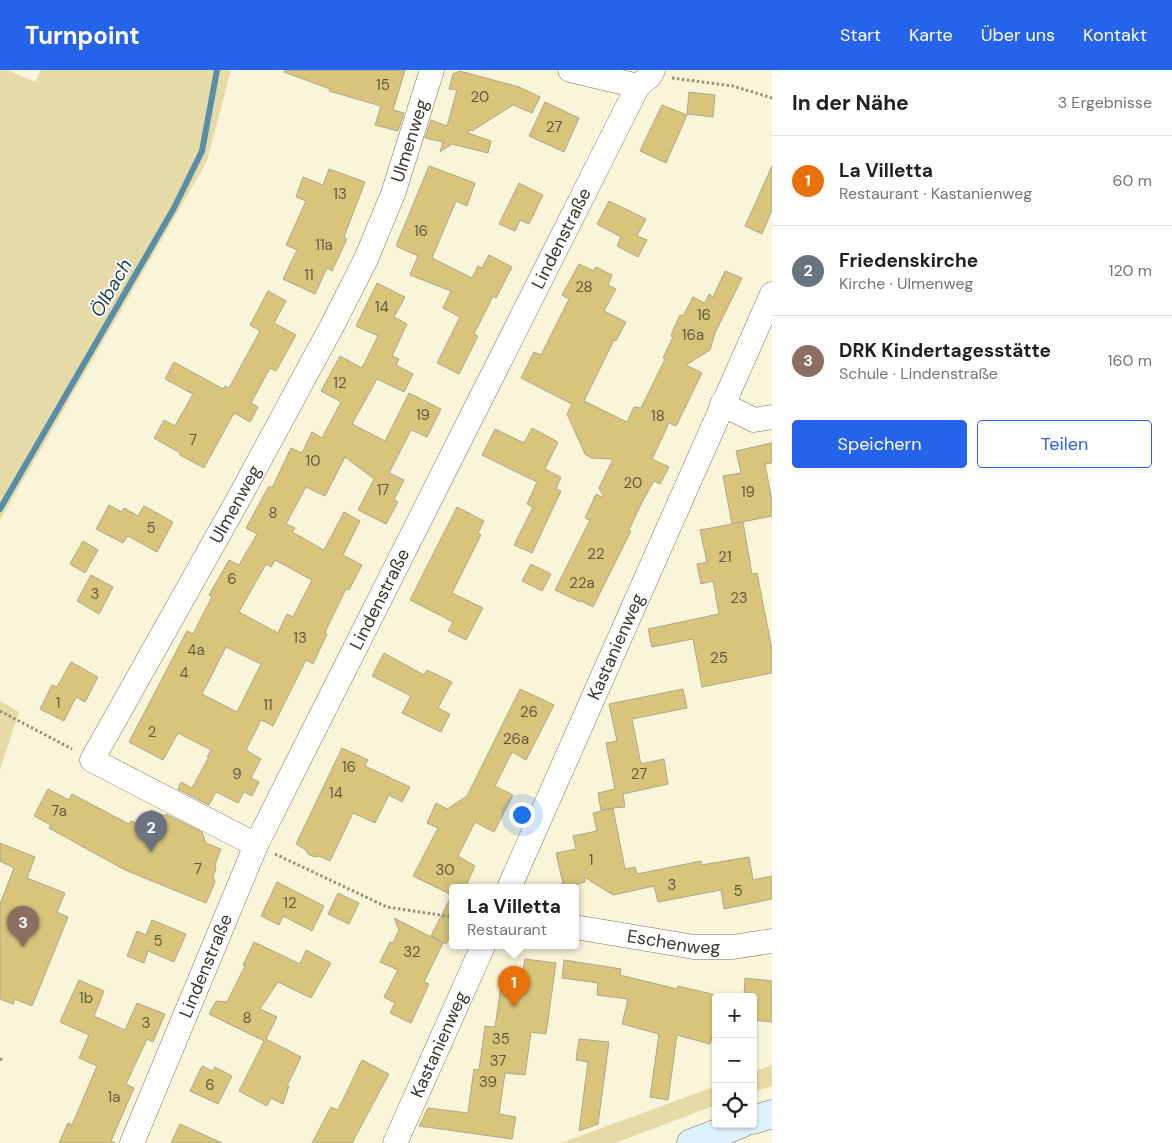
<!DOCTYPE html>
<html lang="de">
<head>
<meta charset="utf-8">
<style>
  body { margin:0; font-family:"DM Sans",sans-serif; background:#f6f6f6; color:#202124 }
  .controls { position:absolute; right:15px; bottom:15px; display:grid; overflow:hidden; border-radius:5px; box-shadow:0 1px 4px #0004 }
  .controls button { width:45px; height:45px; display:grid; place-items:center; padding:0; border:0; border-bottom:1px solid #e0e0e0; background:#fff; color:#202124; font:25px sans-serif }
  .you { position:absolute; left:521px; top:744px; width:18px; height:18px; margin:-12px; border:4px solid #fff; border-radius:50%; background:#1a73e8; box-shadow:0 0 0 8px #1a73e833 }
  .badge { display:grid; place-items:center; width:32px; height:32px; border-radius:50%; background:#2563eb; color:#fff; font-size:16px; font-weight:700 }
  .pin { position:absolute; translate:-50% -41px; filter:drop-shadow(0 1px 2px #0008) }
  .pin::after { content:''; position:absolute; top:26px; width:18px; height:15px; background:inherit; clip-path:polygon(0 0,100% 0,50% 100%) }
  .popup { position:absolute; left:449px; top:814px; width:130px; height:65px; box-sizing:border-box; display:grid; place-content:center; border-radius:5px; background:#fff; filter:drop-shadow(0 1px 4px #0005); font-size:16px; white-space:nowrap; color:#757577 }
  .popup b { font-size:19px; color:#202124 }
  .popup::after { content:''; position:absolute; left:50%; top:100%; margin-left:-10px; border:10px solid transparent; border-top-color:#fff }
  .list { margin:0; padding:0; list-style:none }
  h2 { display:flex; justify-content:space-between; align-items:center; height:65px; margin:0; padding:0 20px; font-size:21px }
  h2 small { font-size:16px; font-weight:400; color:#757577 }
  .list li { display:grid; grid-template-columns:32px 1fr auto; gap:15px; align-items:center; box-sizing:border-box; height:90px; padding:0 20px; border-top:1px solid #e0e0e0 }
  .list b { display:block; font-size:19px; white-space:nowrap }
  .list p { margin:0; font-size:16px; white-space:nowrap; color:#757577 }
  .list em { font-size:16px; font-style:normal; color:#757577 }
  .actions { display:flex; gap:10px; padding:15px 20px }
  .actions a { flex:1; padding:11px 0; border:1px solid #2563eb; border-radius:5px; text-align:center; font-size:18px; color:#2563eb }
  .actions .main { background:#2563eb; color:#fff }
  .icon { flex:none; width:28px; height:28px; fill:none; stroke:currentColor; stroke-width:2; stroke-linecap:round; stroke-linejoin:round }
  .map { position:relative; flex:none; width:772px; height:1073px; overflow:hidden }
  header { display:flex; align-items:center; gap:30px; box-sizing:border-box; height:70px; padding:0 25px; background:#2563eb; color:#fff }
  header strong { font-size:24px }
  nav { display:flex; gap:28px; margin-inline-start:auto; font-size:18px }
  main { display:flex }
  aside { flex:1; background:#fff }
  .map>svg:first-child { display:block }
</style>
</head>
<body>
<header>
<strong>Turnpoint</strong>
<nav><a>Start</a><a>Karte</a><a>Über uns</a><a>Kontakt</a></nav>
</header>
<main>
<div class="map">
<svg width="772" height="1073" viewBox="0 0 772 1073">
  <rect width="100%" height="100%" fill="#faf4d8"/>
  <!-- green -->
  <g fill="#e6daa7">
    <polygon points="0,0 8,0 35,12 41,0 231,0 207,91 0,450"/>
    <polygon points="0,631 19,642 0,700"/>
    <polygon points="772,995 772,1016 753,1022 753,1002"/>
    <polygon points="716,1016 716,1035 615,1073 561,1073"/>
  </g>
  <g fill="none" stroke-linecap="round" stroke-linejoin="round">
    <!-- stream -->
    <polyline stroke="#5a8ea8" stroke-width="6" points="0,439 174,138 202,81 217,0"/>
  </g>
  <!-- building -->
  <g fill="#d8c57b" stroke="#ada78d" fill-rule="evenodd">
    <polygon points="285,0 405,0 393,40 404,43 398,61 375,55 381,36 329,21 330,19 284,2"/>
    <polygon points="460,1 519,17 540,27 532,43 513,35 472,61 470,60 468,63 491,71 488,83 452,74 440,82 443,72 425,68 431,50 447,56 457,20 449,19 453,4"/>
    <polygon points="689,22 715,25 713,47 687,44"/>
    <polygon points="545,32 579,48 564,82 529,66"/>
    <polygon points="662,35 687,45 666,93 640,81"/>
    <polygon points="429,96 475,113 467,136 456,131 432,188 472,208 478,196 482,198 489,185 512,197 496,228 493,226 474,264 478,266 459,304 437,293 460,247 443,238 451,221 410,205 418,186 396,176"/>
    <polygon points="772,96 772,140 762,164 745,156"/>
    <polygon points="329,99 365,112 344,167 347,169 332,201 327,198 315,224 283,209 297,180 286,175 306,131 296,127 303,107 323,115"/>
    <polygon points="519,113 543,125 529,154 520,150 515,161 499,154"/>
    <polygon points="609,131 646,149 637,166 647,170 638,187 617,176 621,167 597,154"/>
    <polygon points="579,194 594,201 596,197 612,205 608,215 616,219 604,241 626,252 616,271 614,270 584,331 627,352 634,337 641,338 665,289 663,288 673,267 671,266 674,258 680,245 683,246 693,227 705,233 709,224 713,227 725,201 742,208 715,263 710,280 686,295 702,303 676,356 669,353 652,389 669,397 660,414 654,411 643,430 629,460 631,461 593,537 581,531 580,532 555,520 590,450 585,448 596,424 604,428 599,418 613,389 591,388 585,384 567,344 572,334 521,308 534,282 541,285 569,229 562,225"/>
    <path d="M377,213L405,227L394,247L407,254L392,286L399,289L396,295L413,304L404,322L377,309L352,354L385,371L409,323L441,339L427,367L411,360L389,403L404,410L394,430L398,432L386,454L358,440L374,409L345,387L325,426L306,417L286,454L295,458L292,462L324,480L344,442L360,451L343,485L362,495L349,520L346,519L325,562L327,564L313,594L306,590L273,656L261,650L246,680L261,689L251,708L259,712L252,726L244,722L238,733L216,722L209,735L178,719L181,712L192,718L209,687H207L211,680L178,663L163,690L129,672L187,561L193,564L212,527L209,525L229,490L239,495L257,464L246,458L269,416L272,418L291,378L302,383L312,362L322,368L341,332L321,321L340,286L362,298L378,266L356,256ZM275,490L312,510L293,547L287,544L278,563L239,542L266,494L271,497ZM226,577L261,594L237,642L202,624Z"/>
    <polygon points="268,221 286,231 274,253 296,265 276,301 270,298 251,333 258,337 250,352 234,343 204,398 180,385 180,383 154,368 164,350 175,356 193,324 165,309 174,292 223,319 225,316 229,318 260,261 250,255"/>
    <polygon points="532,358 558,372 545,399 561,407 556,419 561,421 532,483 514,475 533,437 527,434 537,412 482,385 495,359 524,373"/>
    <polygon points="772,373 772,393 765,394 772,431 772,446 732,454 723,406 741,403 736,381"/>
    <polygon points="109,435 122,442 124,438 138,446 144,436 173,452 157,482 128,466 123,473 96,459"/>
    <polygon points="457,437 484,451 478,463 481,465 452,523 483,538 466,570 448,561 453,552 410,530"/>
    <polygon points="743,452 752,504 757,503 764,539 772,579 772,603 702,617 693,569 652,577 648,559 719,544 713,511 701,514 697,494 707,492 700,460"/>
    <polygon points="83,471 98,480 85,503 70,494"/>
    <polygon points="531,494 551,504 542,521 522,511"/>
    <polygon points="91,505 113,517 99,544 77,531"/>
    <polygon points="384,583 424,605 427,600 452,612 438,638 450,644 441,662 402,643 411,626 372,606"/>
    <polygon points="71,592 98,607 85,632 76,627 64,651 40,639 52,615 57,617"/>
    <polygon points="520,619 554,635 526,690 512,682 495,716 513,725 494,762 475,752 458,786 475,796 465,818 453,818 453,861 446,874 431,866 452,825 413,806 438,758 427,753 436,733 447,739 467,726"/>
    <polygon points="683,619 687,638 632,649 641,694 664,689 668,714 623,724 625,737 613,738 625,799 635,797 637,804 701,791 701,795 749,787 753,810 772,806 772,829 724,839 721,820 658,832 654,816 613,825 584,807 585,812 564,818 556,783 576,779 573,766 597,761 593,743 613,738 601,740 598,723 615,719 606,673 617,671 609,634"/>
    <polygon points="342,678 368,690 365,696 410,717 402,732 389,725 375,753 353,743 330,791 319,786 315,787 308,784 306,780 296,774"/>
    <polygon points="48,719 69,730 72,724 129,754 131,751 144,756 151,740 165,746 166,744 202,762 206,773 221,779 215,795 216,799 213,807 215,812 206,833 125,800 49,758 51,755 34,746"/>
    <polygon points="0,773 35,787 27,808 65,823 57,842 68,847 32,936 15,929 13,934 0,929 0,834 14,798 0,791"/>
    <polygon points="277,812 324,836 312,861 283,846 279,855 261,846"/>
    <polygon points="338,823 359,833 349,854 328,844"/>
    <polygon points="394,848 443,873 424,912 429,914 411,953 390,943 395,933 384,927 398,900 380,892 390,872 393,873 399,860"/>
    <polygon points="152,850 186,864 174,892 148,881 144,893 127,886 137,861 146,865"/>
    <polygon points="254,872 300,894 306,880 331,893 311,928 278,912 260,939 277,947 266,969 301,987 287,1016 289,1016 283,1034 271,1028 267,1036 239,1021 264,971 209,944 216,931 227,932 245,896 243,895"/>
    <polygon points="525,889 556,893 546,964 531,962 525,1005 505,1003 499,1044 516,1047 512,1069 419,1056 428,1038 468,1043 474,999 479,1000 485,956 495,957 501,916 520,918"/>
    <polygon points="564,890 621,899 620,905 677,919 678,916 716,925 716,951 710,974 677,965 668,1030 650,1027 659,964 622,954 628,929 597,925 598,913 562,908"/>
    <polygon points="745,908 772,911 772,952 753,950 753,927 744,927"/>
    <polygon points="79,910 104,921 94,946 125,960 137,933 165,944 153,972 147,969 126,1014 134,1018 111,1071 115,1073 59,1073 68,1053 72,1055 97,996 79,988 89,965 60,952"/>
    <polygon points="579,969 609,972 598,1054 579,1061 588,992 576,990"/>
    <polygon points="362,990 389,1004 352,1073 312,1073 331,1037 338,1040"/>
    <polygon points="202,996 213,1001 215,997 232,1006 218,1034 190,1021"/>
    <polygon points="180,1054 222,1073 171,1073"/>
  </g>
  <g fill="none" stroke-linecap="round" stroke-linejoin="round">
    <!-- minor casing -->
    <g stroke="#7b755c" stroke-width="25">
      <g id="minor">
        <polyline points="570,0 638,16"/>
        <polyline points="722,334 754,350 772,347"/>
        <path id="s1" d="M256,775L92,690L239,428L332,256L366,189L393,124L432,0"/>
        <path id="s2" d="M509,818L772,224"/>
        <path id="s3" d="M575,857L694,877H733L772,871"/>
        <path id="s4" d="M132,1073L256,775L638,16L650,6L653,0"/>
        <path id="s5" d="M395,1073L483,876"/>
      </g>
    </g>
    <!-- secondary casing -->
    <g stroke="#7b755c" stroke-width="29">
      <g id="secondary">
        <polyline points="753,1050 772,1044"/>
        <polyline points="691,1073 741,1054"/>
      </g>
    </g>
    <!-- path -->
    <g stroke="#96927f" stroke-width="3" stroke-dasharray="2.5 2.5" stroke-linecap="butt">
      <polyline points="672,8 733,16 772,28"/>
      <polyline points="0,641 72,679"/>
      <polyline points="275,784 387,837 453,847"/>
      <polyline points="0,990 4,987"/>
    </g>
    <!-- minor -->
    <use href="#minor" stroke="#fff" stroke-width="24"/>
    <!-- secondary -->
    <use href="#secondary" stroke="#def2fd" stroke-width="28"/>
  </g>
  <g text-anchor="middle" dominant-baseline="central" stroke-width="4" stroke-linejoin="round" paint-order="stroke">
    <!-- number labels -->
    <g font-size="15" fill="#625a40">
      <text x="383" y="15">15</text>
      <text x="480" y="27">20</text>
      <text x="554" y="57">27</text>
      <text x="340" y="124">13</text>
      <text x="421" y="161">16</text>
      <text x="324" y="175">11a</text>
      <text x="309" y="205">11</text>
      <text x="584" y="217">28</text>
      <text x="382" y="237">14</text>
      <text x="704" y="245">16</text>
      <text x="693" y="265">16a</text>
      <text x="340" y="313">12</text>
      <text x="423" y="345">19</text>
      <text x="658" y="346">18</text>
      <text x="193" y="370">7</text>
      <text x="313" y="391">10</text>
      <text x="633" y="413">20</text>
      <text x="383" y="420">17</text>
      <text x="748" y="422">19</text>
      <text x="273" y="443">8</text>
      <text x="151" y="458">5</text>
      <text x="596" y="484">22</text>
      <text x="725" y="487">21</text>
      <text x="232" y="509">6</text>
      <text x="582" y="513">22a</text>
      <text x="95" y="524">3</text>
      <text x="739" y="528">23</text>
      <text x="300" y="568">13</text>
      <text x="196" y="580">4a</text>
      <text x="719" y="588">25</text>
      <text x="184" y="603">4</text>
      <text x="58" y="633">1</text>
      <text x="268" y="635">11</text>
      <text x="529" y="642">26</text>
      <text x="152" y="662">2</text>
      <text x="516" y="669">26a</text>
      <text x="349" y="697">16</text>
      <text x="237" y="704">9</text>
      <text x="639" y="704">27</text>
      <text x="336" y="723">14</text>
      <text x="59" y="741">7a</text>
      <text x="591" y="790">1</text>
      <text x="198" y="799">7</text>
      <text x="445" y="800">30</text>
      <text x="672" y="815">3</text>
      <text x="738" y="821">5</text>
      <text x="290" y="833">12</text>
      <text x="158" y="871">5</text>
      <text x="412" y="882">32</text>
      <text x="86" y="928">1b</text>
      <text x="247" y="948">8</text>
      <text x="146" y="953">3</text>
      <text x="501" y="969">35</text>
      <text x="498" y="991">37</text>
      <text x="488" y="1012">39</text>
      <text x="210" y="1015">6</text>
      <text x="114" y="1027">1a</text>
    </g>
    <!-- street labels -->
    <g font-size="18" fill="#3a372d" stroke="#fff">
      <text stroke="none"><textPath href="#s1" startOffset="882">Ulmenweg</textPath></text>
      <text stroke="none"><textPath href="#s4" startOffset="1002">Lindenstraße</textPath></text>
      <text stroke="none"><textPath href="#s1" startOffset="478">Ulmenweg</textPath></text>
      <text stroke="none"><textPath href="#s4" startOffset="598">Lindenstraße</textPath></text>
      <text stroke="none"><textPath href="#s2" startOffset="264">Kastanienweg</textPath></text>
      <text stroke="none"><textPath href="#s3" startOffset="100">Eschenweg</textPath></text>
      <text stroke="none"><textPath href="#s4" startOffset="192">Lindenstraße</textPath></text>
      <text stroke="none"><textPath href="#s5" startOffset="108">Kastanienweg</textPath></text>
    </g>
    <!-- water labels -->
    <g font-size="19" font-style="italic" fill="#1d3f51" stroke="#fff">
      <text transform="translate(111 218) rotate(-60)">Ölbach</text>
    </g>
  </g>
</svg>
<div class="controls">
<button>+</button>
<button>−</button>
<button><svg class="icon" aria-label="locate" viewBox="0 0 24 24"><circle cx="12" cy="12" r="6"/><path d="M12 2v4M12 18v4M2 12h4M18 12h4"/></svg></button>
</div>
<div class="you"></div>
<div class="pin badge" style="left:514px;top:937px;background:#e8710a">1</div>
<div class="popup"><b>La Villetta</b>Restaurant</div>
<div class="pin badge" style="left:151px;top:782px;background:#6b7280">2</div>
<div class="pin badge" style="left:23px;top:877px;background:#8d6e63">3</div>
</div>
<aside>
<h2>In der Nähe<small>3 Ergebnisse</small></h2>
<ul class="list">
<li><span class="badge" style="background:#e8710a">1</span><div><b>La Villetta</b><p>Restaurant · Kastanienweg</p></div><em>60 m</em></li>
<li><span class="badge" style="background:#6b7280">2</span><div><b>Friedenskirche</b><p>Kirche · Ulmenweg</p></div><em>120 m</em></li>
<li><span class="badge" style="background:#8d6e63">3</span><div><b>DRK Kindertagesstätte</b><p>Schule · Lindenstraße</p></div><em>160 m</em></li>
</ul>
<div class="actions"><a class="main">Speichern</a><a>Teilen</a></div>
</aside>
</main>
</body>
</html>
